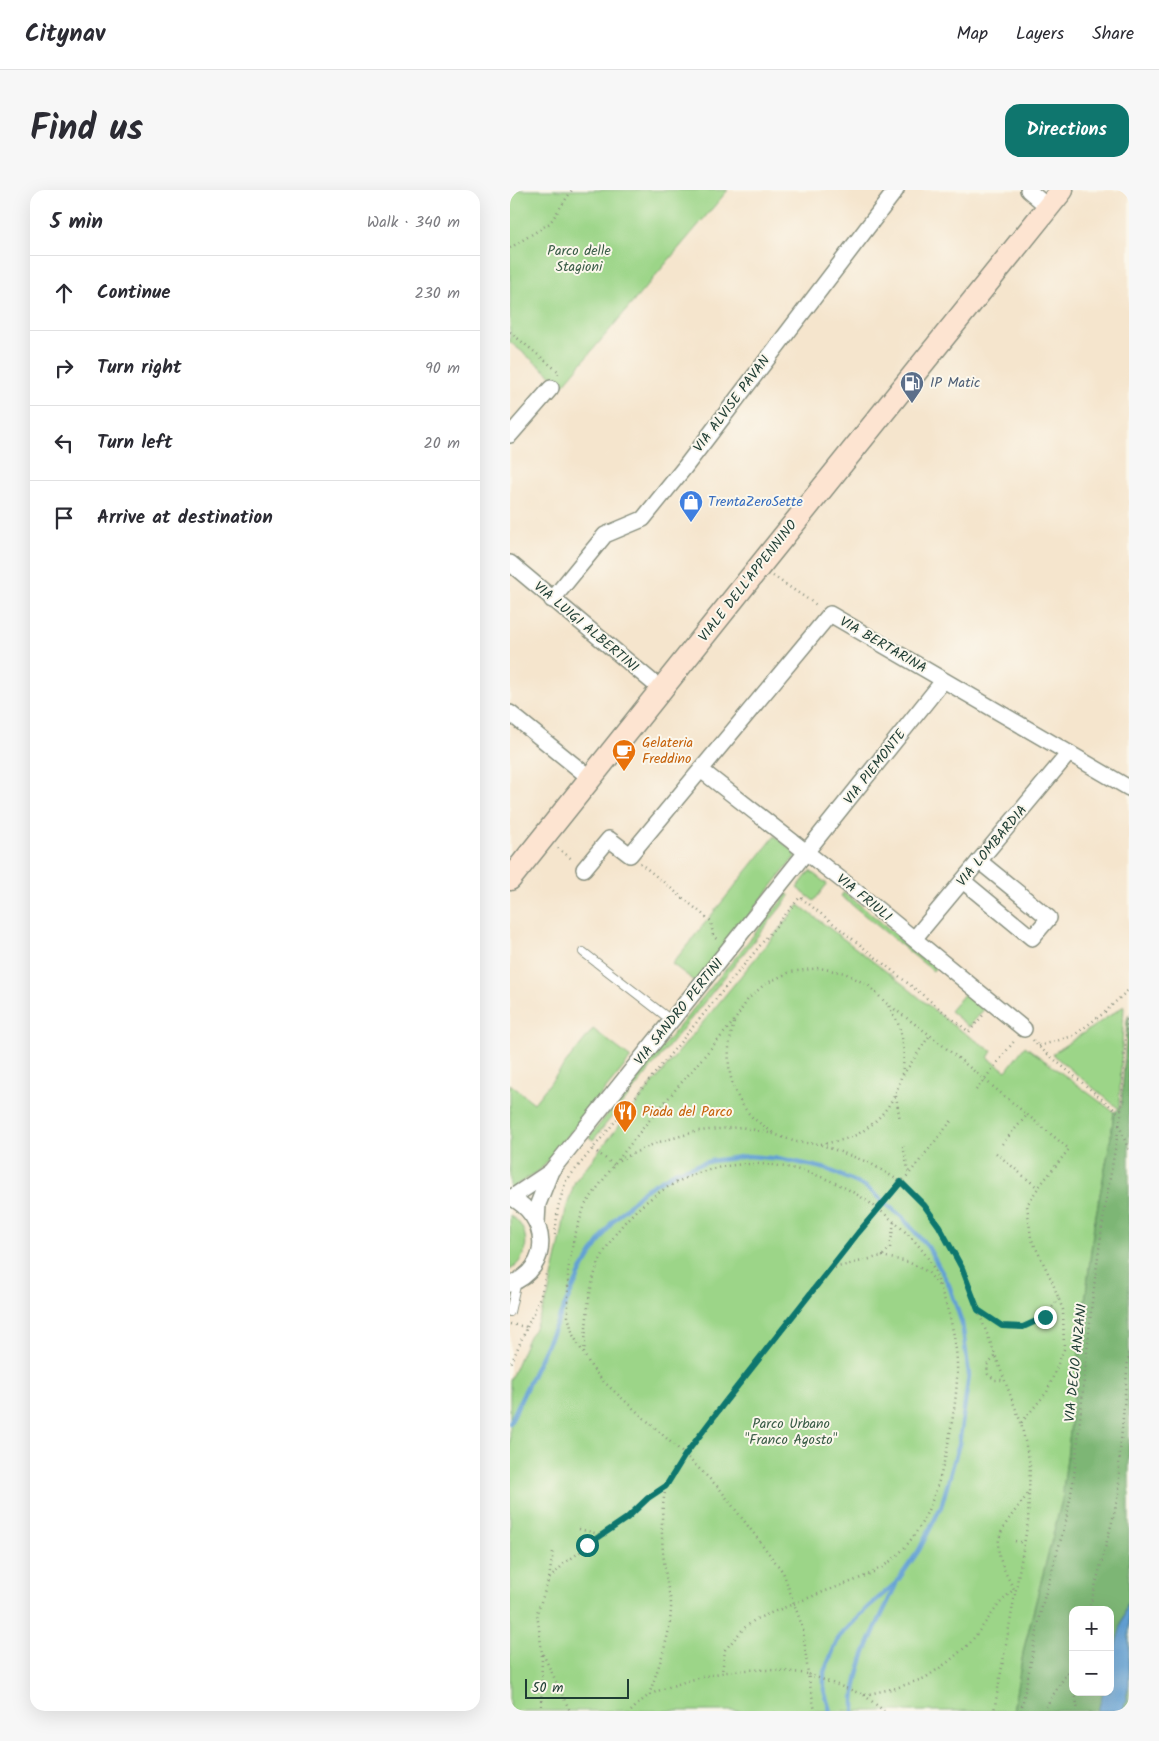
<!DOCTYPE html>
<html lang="en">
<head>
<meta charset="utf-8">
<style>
  body { margin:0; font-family:Kalam,sans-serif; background:#f7f7f7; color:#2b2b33 }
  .controls { position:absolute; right:15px; bottom:15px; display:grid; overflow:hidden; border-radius:10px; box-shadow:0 5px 20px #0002 }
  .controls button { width:45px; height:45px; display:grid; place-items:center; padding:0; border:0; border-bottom:1px solid #e1e1e2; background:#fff; color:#2b2b33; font:25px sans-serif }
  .scale { position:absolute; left:15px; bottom:12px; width:104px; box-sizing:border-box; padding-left:5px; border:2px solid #1f3d34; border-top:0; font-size:14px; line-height:18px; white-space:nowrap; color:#1f3d34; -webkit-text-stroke:4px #fbf7ec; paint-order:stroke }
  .stop { position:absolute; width:15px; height:15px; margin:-11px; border:4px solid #0f766e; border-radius:50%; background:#fff }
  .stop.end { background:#0f766e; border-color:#fff; box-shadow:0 1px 5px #0008 }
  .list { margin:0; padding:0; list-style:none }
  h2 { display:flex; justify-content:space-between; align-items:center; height:65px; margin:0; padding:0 20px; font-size:21px }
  h2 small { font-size:16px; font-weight:400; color:#7c7c81 }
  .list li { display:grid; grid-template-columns:32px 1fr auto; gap:15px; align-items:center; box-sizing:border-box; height:75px; padding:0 20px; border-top:1px solid #e1e1e2 }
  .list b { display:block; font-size:19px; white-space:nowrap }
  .list em { font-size:16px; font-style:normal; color:#7c7c81 }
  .icon { flex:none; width:28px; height:28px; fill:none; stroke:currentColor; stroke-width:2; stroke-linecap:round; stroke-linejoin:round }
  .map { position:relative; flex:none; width:619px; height:1521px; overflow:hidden; border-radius:15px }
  header { display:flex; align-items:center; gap:30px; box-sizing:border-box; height:70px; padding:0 25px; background:#fff; border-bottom:1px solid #e1e1e2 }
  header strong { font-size:24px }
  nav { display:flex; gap:28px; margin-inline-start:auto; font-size:18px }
  .intro { display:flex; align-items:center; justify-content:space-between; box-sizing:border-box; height:120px; padding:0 30px }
  h1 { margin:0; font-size:35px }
  .button { padding:12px 22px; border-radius:15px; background:#0f766e; color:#fff; font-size:18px; font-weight:700 }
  main { display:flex; gap:30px; padding:0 30px }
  aside { flex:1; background:#fff; border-radius:15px; box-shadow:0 5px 20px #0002 }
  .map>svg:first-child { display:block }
</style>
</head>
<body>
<header>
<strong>Citynav</strong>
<nav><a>Map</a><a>Layers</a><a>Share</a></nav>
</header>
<div class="intro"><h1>Find us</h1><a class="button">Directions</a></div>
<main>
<aside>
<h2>5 min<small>Walk · 340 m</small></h2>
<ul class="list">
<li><svg class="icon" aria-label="ahead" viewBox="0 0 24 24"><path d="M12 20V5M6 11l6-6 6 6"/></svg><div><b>Continue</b></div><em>230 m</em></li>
<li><svg class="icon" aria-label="right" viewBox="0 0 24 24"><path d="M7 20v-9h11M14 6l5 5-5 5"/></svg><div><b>Turn right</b></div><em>90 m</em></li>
<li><svg class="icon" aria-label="left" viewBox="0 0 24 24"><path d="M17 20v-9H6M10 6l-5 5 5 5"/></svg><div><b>Turn left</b></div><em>20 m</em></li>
<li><svg class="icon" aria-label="arrive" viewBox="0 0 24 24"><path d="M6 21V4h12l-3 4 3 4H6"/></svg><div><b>Arrive at destination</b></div></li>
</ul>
</aside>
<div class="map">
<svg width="619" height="1521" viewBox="0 0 619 1521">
  <rect width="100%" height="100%" fill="#fbf7ec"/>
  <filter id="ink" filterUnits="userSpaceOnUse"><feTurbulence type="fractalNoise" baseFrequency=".02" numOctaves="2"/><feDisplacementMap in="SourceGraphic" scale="10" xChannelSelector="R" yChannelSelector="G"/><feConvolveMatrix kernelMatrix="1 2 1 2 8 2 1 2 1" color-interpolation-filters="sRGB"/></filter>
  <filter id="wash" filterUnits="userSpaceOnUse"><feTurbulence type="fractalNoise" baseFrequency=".0096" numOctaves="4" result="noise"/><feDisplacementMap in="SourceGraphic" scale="20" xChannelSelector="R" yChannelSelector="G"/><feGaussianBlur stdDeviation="1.12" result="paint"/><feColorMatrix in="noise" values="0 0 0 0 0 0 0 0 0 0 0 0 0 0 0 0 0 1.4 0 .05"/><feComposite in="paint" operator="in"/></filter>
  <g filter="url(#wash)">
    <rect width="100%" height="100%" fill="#f5e5cd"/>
    <!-- green -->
    <g fill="#9cd588" stroke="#5e895e">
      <polygon points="0,0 218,0 53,195 0,152"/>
      <polygon points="265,646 283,661 285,667 186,792 162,774"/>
      <polygon points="300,681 317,694 304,711 287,698"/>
      <polygon points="334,702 426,777 423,781 331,706"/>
      <polygon points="277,704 280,706 83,950 79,947"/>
      <polygon points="289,715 394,795 441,834 482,861 478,868 496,881 515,856 604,922 600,953 584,1035 552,1310 514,1458 503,1521 0,1521 0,1190 19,1146 24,1140 38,1106 51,1047 56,1019 65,991 131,908"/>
      <polygon points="456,802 475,818 459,837 440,821"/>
      <polygon points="614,816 609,919 542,864"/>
      <polygon points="83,839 121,868 30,980 0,999 0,894 24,913"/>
      <path d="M0,1025C21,1038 21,1067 0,1080Z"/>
    </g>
    <!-- forest -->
    <path fill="#7db674" stroke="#4e7a54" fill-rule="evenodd" d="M619,824V1521H503L514,1458L552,1310L584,1035L600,953L604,922L611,918L617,830ZM563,1420H600V1502H563Z"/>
    <!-- water -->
    <polygon fill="#62a0d4" stroke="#406e84" points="619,1407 619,1495 613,1521 588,1521 593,1502 600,1502 600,1476"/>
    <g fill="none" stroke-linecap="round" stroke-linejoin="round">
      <!-- stream -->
      <g stroke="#62a0d4" stroke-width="4.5">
        <polyline points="0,1233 72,1079 102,1032 133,1001 167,981 201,971 238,966 273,969 317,979 356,997 392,1027 418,1057 439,1095 452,1133 459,1185 449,1254 431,1317 409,1360 386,1393 357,1418 329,1447 314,1482 314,1500 320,1521"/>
        <path d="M344,1521C342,1475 368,1436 386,1394"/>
      </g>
    </g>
  </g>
  <g filter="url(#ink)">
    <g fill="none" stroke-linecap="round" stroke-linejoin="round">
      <!-- lane casing -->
      <g stroke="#8a9180" stroke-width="10">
        <g id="lane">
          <polyline points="73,762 162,831"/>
          <polyline points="0,1122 7,1091"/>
        </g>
      </g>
      <!-- street casing -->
      <g stroke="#8a9180" stroke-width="18">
        <g id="street">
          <polyline points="518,0 538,17"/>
          <polyline points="0,245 41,198"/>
          <polyline points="0,373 152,500"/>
          <polyline points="42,410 95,345 133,329 175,277 386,0"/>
          <polyline points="0,523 75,584 79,590"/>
          <polyline points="191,580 333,691 514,839"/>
          <polyline points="74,679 99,649 120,665 320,424 619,598"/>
          <polyline points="453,691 522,748 539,728 469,671"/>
          <polyline points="404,749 559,563"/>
          <path d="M0,1007C39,1026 43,1078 0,1094"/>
          <polyline points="1,1008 40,982"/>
          <polyline points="27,1032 28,1014 41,981 433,491"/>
        </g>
      </g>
      <!-- secondary casing -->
      <g stroke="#8a9180" stroke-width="25">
        <polyline id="secondary" points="0,689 249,377 552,0"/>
      </g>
      <!-- path -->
      <g stroke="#8a9180" stroke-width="2.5" stroke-dasharray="1 4" stroke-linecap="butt">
        <polyline points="0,58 40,33 62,0"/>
        <polyline points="0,142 49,182 48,188"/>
        <polyline points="263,386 308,416"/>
        <polyline points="48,658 63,670"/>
        <polyline points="130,673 201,731 203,746 209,751"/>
        <path d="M224,833C214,866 217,899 241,926C247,932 256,937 263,943"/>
        <polyline points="523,850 528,856 610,924"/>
        <polyline points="529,856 563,846 594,823 619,799"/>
        <polyline points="393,885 420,845"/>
        <polyline points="466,900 505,850"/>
        <polyline points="386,906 390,930"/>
        <polyline points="609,935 619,961"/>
        <path d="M311,954C323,952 336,950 348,944C388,921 404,873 387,831C384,825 380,819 377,814"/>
        <polyline points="492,954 518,924"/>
        <polyline points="393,956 399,984"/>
        <polyline points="83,959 104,975"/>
        <polyline points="486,963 528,998"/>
        <polyline points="109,970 146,953 188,941 231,937 264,944 286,952 309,954 360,973 391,992 415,1015 429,1036 452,1078 511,1233"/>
        <polyline points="386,997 399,984 442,930"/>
        <path d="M357,1032L175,1265L209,1298L273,1382L293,1439L298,1484L354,1505L386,1498L415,1488L438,1472L460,1453L490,1413L504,1399C477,1351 487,1344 518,1304"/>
        <polyline points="45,1045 48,1017 56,991 290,707 459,842 474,824"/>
        <polyline points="372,1066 398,1072 418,1082 429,1096"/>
        <polyline points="320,1079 372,1066 380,1058 384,1032"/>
        <polyline points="469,1121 492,1136 513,1137 535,1127 549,1108"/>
        <polyline points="0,1134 17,1137 0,1176"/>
        <polyline points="17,1137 31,1105 36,1084"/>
        <path d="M74,1163C77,1132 77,1096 91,1068C103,1044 119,1025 140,1009C213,954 304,968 372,1022C391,1037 413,1056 424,1079C428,1089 431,1100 435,1111C452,1164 449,1195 439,1249C431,1291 417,1340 383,1369C363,1386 337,1393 313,1402C291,1411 268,1420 246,1429L234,1438L215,1460L212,1482"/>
        <polyline points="485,1167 477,1175 478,1184 485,1190 494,1190"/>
        <polyline points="69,1339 92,1345"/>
        <polyline points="505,1351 514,1353"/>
        <polyline points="39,1388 43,1362"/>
        <polyline points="579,1420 609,1305 609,1273 619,1159"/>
        <polyline points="33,1464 60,1521"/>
        <polyline points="557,1483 563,1491"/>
        <polyline points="565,1502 568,1521"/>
        <path d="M139,1505C148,1477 160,1449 161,1419C162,1411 158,1401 157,1393C152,1361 149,1328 156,1297"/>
        <polyline points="354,1505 374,1521"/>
        <polyline points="31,1521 32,1463 27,1423 39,1389 56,1372 117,1328 138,1308 156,1296 175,1265 94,1192 82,1178 63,1145 58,1126 58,1081 64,1048 75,1015 104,975 137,933 225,830 238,809 255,794 280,782 309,778 335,783 359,796 376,813 420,845 559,959 528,998 517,1015 521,1048 542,1091 553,1120 554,1159 537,1202 511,1233 520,1274 518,1332 484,1521"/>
        <path d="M121,1521C126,1516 132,1510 138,1506C148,1500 162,1496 174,1492C220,1478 251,1477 298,1484L305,1521"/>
        <polyline points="511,1521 532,1416 556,1331 564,1287 582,1112 594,1022 611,925 617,830 619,824"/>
        <polyline points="533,1521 557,1483 563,1469"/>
      </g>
      <!-- lane -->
      <use href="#lane" stroke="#fff" stroke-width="8"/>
      <!-- street -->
      <use href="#street" stroke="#fff" stroke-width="15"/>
      <!-- secondary -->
      <use href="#secondary" stroke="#fde4d1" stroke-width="22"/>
      <!-- path-bridge -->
      <polyline stroke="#8a9180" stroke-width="2.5" stroke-dasharray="1 4" stroke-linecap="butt" points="357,1032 386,997"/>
    </g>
  </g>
  <g fill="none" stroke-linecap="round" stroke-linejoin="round" filter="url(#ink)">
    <!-- route -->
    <polyline stroke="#0f766e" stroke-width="6" points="77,1355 117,1328 138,1308 156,1296 175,1265 215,1212 348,1043 391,992 414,1015 429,1036 452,1078 468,1120 492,1136 513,1137 535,1127"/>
  </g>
  <!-- icons -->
  <defs>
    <g id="fuel-pin" transform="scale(1.25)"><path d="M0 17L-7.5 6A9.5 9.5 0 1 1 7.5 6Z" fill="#5c6f8a" stroke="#fbf7ec"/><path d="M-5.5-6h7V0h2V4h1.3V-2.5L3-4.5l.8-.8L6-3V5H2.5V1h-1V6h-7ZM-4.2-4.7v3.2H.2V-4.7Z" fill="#fff"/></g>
    <g id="shop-pin" transform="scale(1.25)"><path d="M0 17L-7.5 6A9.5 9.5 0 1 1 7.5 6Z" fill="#3f7fe0" stroke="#fbf7ec"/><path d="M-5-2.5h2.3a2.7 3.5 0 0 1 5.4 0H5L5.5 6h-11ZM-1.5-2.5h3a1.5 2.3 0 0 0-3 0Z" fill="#fff"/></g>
    <g id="cafe-pin" transform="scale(1.25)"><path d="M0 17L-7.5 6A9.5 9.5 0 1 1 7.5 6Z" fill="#e8710a" stroke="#fbf7ec"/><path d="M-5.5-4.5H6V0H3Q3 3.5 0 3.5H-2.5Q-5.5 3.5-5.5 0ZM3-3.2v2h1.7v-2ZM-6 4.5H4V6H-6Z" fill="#fff"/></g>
    <g id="restaurant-pin" transform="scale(1.25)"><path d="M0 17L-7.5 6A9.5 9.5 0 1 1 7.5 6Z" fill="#e8710a" stroke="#fbf7ec"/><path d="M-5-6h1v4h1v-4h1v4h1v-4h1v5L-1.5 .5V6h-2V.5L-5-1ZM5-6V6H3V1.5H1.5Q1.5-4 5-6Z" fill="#fff"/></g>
  </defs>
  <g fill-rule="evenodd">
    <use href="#fuel-pin" x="402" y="193"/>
    <use href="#shop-pin" x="181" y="312"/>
    <use href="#cafe-pin" x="114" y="561"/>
    <use href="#restaurant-pin" x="115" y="922"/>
  </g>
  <g text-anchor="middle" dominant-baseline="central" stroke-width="4" stroke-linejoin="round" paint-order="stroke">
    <!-- park labels -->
    <g font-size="14" fill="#385b45" stroke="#fbf7ec">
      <text x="69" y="61">Parco delle<tspan x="69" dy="16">Stagioni</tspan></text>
      <text x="281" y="1234">Parco Urbano<tspan x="281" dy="16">"Franco Agosto"</tspan></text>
    </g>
    <!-- service labels -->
    <g font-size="14" fill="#4e5e75" stroke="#fbf7ec" text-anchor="start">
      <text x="420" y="193">IP Matic</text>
    </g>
    <!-- street labels -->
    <g font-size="14" fill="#1f3d34" stroke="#fbf7ec">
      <text transform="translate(222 214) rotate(-53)">VIA ALVISE PAVAN</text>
      <text transform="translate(238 391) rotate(-52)">VIALE DELL'APPENNINO</text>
      <text transform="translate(76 437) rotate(40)">VIA LUIGI ALBERTINI</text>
      <text transform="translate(373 455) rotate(30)">VIA BERTARINA</text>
      <text transform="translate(365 577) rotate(-52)">VIA PIEMONTE</text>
      <text transform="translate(482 656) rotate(-50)">VIA LOMBARDIA</text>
      <text transform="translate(354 708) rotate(39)">VIA FRIULI</text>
      <text transform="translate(169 822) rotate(-51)">VIA SANDRO PERTINI</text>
      <text transform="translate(566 1173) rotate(-84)">VIA DECIO ANZANI</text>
    </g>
    <!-- shop labels -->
    <g font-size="14" fill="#366cbe" stroke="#fbf7ec" text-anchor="start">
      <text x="198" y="312">TrentaZeroSette</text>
    </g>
    <!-- food labels -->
    <g font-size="14" fill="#c56008" stroke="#fbf7ec" text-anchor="start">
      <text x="132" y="553">Gelateria<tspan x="132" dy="16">Freddino</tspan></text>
      <text x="132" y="922">Piada del Parco</text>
    </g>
  </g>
</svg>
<div class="controls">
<button>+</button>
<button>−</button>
</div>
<div class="scale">50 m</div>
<div class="stop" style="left:77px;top:1355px"></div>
<div class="stop end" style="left:535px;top:1127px"></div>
</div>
</main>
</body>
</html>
